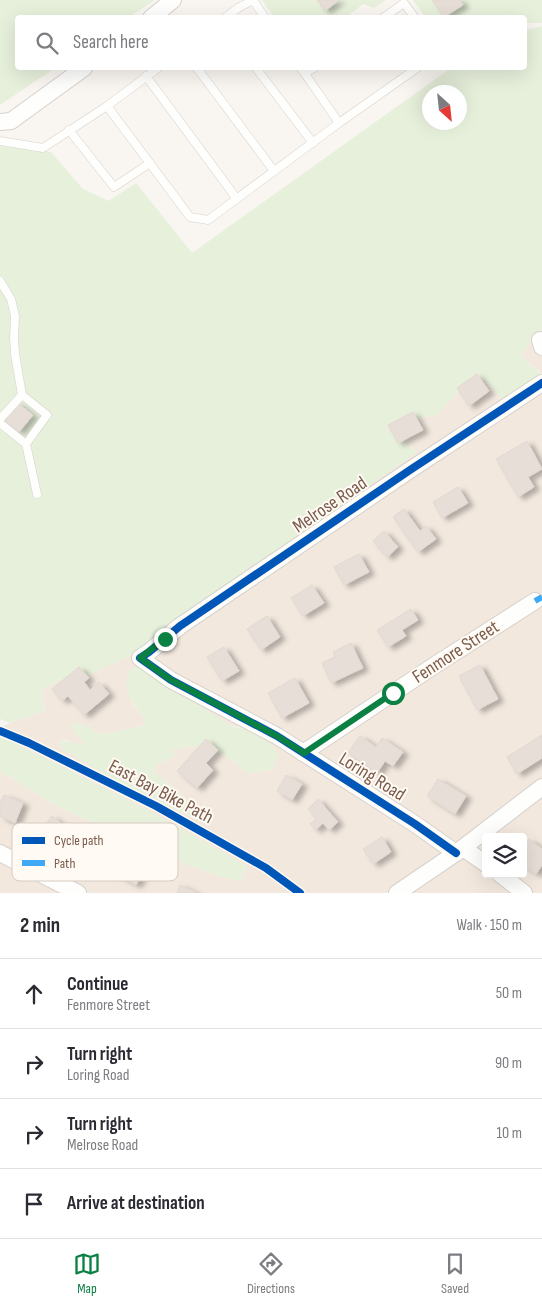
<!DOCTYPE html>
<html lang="en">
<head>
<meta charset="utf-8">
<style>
  body { margin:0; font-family:"Sofia Sans Condensed",sans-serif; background:#f2f2f3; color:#2b2b33 }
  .controls { position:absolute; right:15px; bottom:15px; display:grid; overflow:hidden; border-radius:5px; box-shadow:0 5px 20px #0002 }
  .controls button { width:45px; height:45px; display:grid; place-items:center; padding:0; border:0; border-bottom:1px solid #e1e1e2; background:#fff; color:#2b2b33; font:25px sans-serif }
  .compass { position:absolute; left:422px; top:85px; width:45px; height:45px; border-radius:50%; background:#fff; box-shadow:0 5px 20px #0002; rotate:153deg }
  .stop { position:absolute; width:15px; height:15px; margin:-11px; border:4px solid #0b8043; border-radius:50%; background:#fff }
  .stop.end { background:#0b8043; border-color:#fff; box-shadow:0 1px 5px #0008 }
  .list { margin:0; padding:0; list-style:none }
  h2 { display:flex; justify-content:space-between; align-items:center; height:65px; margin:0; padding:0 20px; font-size:21px }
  h2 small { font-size:16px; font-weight:400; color:#7c7c81 }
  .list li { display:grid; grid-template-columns:32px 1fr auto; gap:15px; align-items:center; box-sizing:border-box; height:70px; padding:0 20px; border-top:1px solid #e1e1e2 }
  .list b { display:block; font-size:19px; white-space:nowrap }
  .list p { margin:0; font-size:16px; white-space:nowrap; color:#7c7c81 }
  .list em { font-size:16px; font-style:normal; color:#7c7c81 }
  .icon { flex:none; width:28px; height:28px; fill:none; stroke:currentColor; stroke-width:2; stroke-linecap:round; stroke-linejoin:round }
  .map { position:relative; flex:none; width:542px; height:893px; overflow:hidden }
  .search { position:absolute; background:#fff; box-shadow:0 5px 20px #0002; left:15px; right:15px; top:15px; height:55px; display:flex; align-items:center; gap:12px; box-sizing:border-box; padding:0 18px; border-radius:5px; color:#7c7c81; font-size:19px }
  .sheet { height:345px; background:#fff }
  nav { display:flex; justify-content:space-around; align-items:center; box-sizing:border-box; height:70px; border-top:1px solid #e1e1e2; background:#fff; font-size:14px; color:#7c7c81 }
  nav a { display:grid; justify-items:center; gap:2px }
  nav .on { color:#0b8043 }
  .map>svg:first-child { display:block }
</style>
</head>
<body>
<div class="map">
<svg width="542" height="893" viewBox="0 0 542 893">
  <defs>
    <filter id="shadow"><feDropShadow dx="5.5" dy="3" stdDeviation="2.5" flood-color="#0004"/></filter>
  </defs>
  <rect width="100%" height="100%" fill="#f9f5f0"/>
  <!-- residential -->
  <g fill="#f2e8de" fill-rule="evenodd">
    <polygon points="542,329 542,374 520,355"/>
    <path d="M477,371L503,401L542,375V893H0V771L53,804L154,852L219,876L241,881L246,866L168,821L99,785L0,736V728L10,723L45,711L41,691L60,679L84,677L417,452L385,427L438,414ZM131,702L246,729L254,733L271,744L273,769L253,773L246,772L233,761L208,745L173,749L175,756L155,765L154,772L170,784L202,813L201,822L122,784L61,748L59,741L65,740L78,744H85L87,726L97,734L111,733L144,725V718ZM486,837H523V874H486Z"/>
  </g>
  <!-- green -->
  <g fill="#e7f0db" fill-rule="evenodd">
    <polygon points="0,0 155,0 129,17 18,18 18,68 55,68 0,105"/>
    <polygon points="262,0 386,0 374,8 363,4 345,18 274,17"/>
    <polygon points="413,0 542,0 542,23 525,23 524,18 425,17"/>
    <path d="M542,26V329L520,355L542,375L503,401L477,371L438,414L386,427L417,452L137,653L84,677L60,679L41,691L45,711L10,723L0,719V146L51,152L83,189L109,201L136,183L192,253L451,68H524L525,30ZM430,92H460V122H430Z"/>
    <path d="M142,663L161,680L233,727C237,728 242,728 246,729C255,732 276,744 277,753C278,758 275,764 273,769L253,773L246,772L233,761L208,745L173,749L175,756L155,765L154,772L170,784L202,813L201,822L122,784L61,748L59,741C68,740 76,744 85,744L75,733L72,727L75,722L87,726L97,734L111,733L144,725C144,707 123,704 127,679C129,670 134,666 142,663Z"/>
    <polygon points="0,736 99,785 168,821 246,866 241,881 219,876 154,852 53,804 0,771"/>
  </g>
  <!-- building -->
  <g fill="#e6ded7" stroke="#e2d8d2" filter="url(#shadow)">
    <polygon points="317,0 339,0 325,11"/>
    <polygon points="432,0 460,0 463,5 444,17"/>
    <polygon points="477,374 489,391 469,406 457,388"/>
    <polygon points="16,402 33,415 19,432 2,419"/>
    <polygon points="413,412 423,430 398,443 388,425"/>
    <polygon points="527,441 542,469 528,477 534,487 518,497 496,459"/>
    <polygon points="458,487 468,503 442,518 433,502"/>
    <polygon points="404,509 420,531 426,526 436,539 418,552 393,517"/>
    <polygon points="384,531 398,547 387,557 373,541"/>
    <polygon points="359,554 369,572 344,585 334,567"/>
    <polygon points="312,585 324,603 303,616 291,598"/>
    <polygon points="411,609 418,620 402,630 406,636 388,647 377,630"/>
    <polygon points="267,616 280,637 261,650 247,629"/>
    <polygon points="351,643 363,668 331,683 322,663 335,657 333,652"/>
    <polygon points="224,647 239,671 222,681 207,657"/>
    <polygon points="480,665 498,699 477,710 459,676"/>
    <polygon points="79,667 89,678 84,682 90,690 99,682 109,694 84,715 68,696 62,701 52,689"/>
    <polygon points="295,678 309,703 282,718 268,693"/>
    <polygon points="542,735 542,758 517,774 507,757"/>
    <polygon points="360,736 376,747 382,738 403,752 393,766 385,761 377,773 348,753"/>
    <polygon points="206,739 218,750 206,763 213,770 197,788 177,771"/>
    <polygon points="286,775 302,784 292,800 277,791"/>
    <polygon points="438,779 466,796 455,814 427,796"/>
    <polygon points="4,795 23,803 15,823 0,816 0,804"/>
    <polygon points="318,799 338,822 329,830 323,823 316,830 310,824 317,819 308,809"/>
    <polygon points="52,816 78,837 63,855 37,835"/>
    <polygon points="382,837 391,852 373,864 363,849"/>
    <polygon points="529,839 542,849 542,865 536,874 523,865 523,847"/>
    <polygon points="119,847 148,864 136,885 106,868"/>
    <polygon points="180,885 197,893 177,893"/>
  </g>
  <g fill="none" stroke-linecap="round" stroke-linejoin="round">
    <!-- lane casing -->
    <g stroke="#d7d1cb" stroke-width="9">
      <g id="lane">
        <polyline points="253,0 265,18"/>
        <polyline points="225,18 238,8 253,0"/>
        <polyline points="383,18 404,3 415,18"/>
        <polyline points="158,68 107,106 190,217 208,220 339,123 301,68"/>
        <polyline points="197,68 274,171"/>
        <polyline points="256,68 313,143"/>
        <polyline points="305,73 314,68"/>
        <polyline points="146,76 237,199"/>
        <polyline points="339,123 417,68"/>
        <polyline points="69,130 114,187 150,163"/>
        <polyline points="0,141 43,148 107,106"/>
        <polyline points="0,281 11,299 15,316 14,338 15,354 22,395 47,415 26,444 0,423"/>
        <polyline points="0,419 22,395"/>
        <polyline points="26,444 37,494"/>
      </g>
    </g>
    <!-- street casing -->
    <g stroke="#d7d1cb" stroke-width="18">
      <g id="street">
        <polyline points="151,18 173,0"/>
        <polyline points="0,122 11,121 84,68"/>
        <polyline points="540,340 542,347"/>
        <polyline points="303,753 435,665 535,601"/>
        <polyline points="463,848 486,864"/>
        <polyline points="0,853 78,893"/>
        <polyline points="456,853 415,824 277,736 171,680 140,658 149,652 180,626 410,470 542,383"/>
        <polyline points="500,874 524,893"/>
        <polyline points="397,893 456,853 542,787"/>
      </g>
    </g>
    <!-- lane -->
    <use href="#lane" stroke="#fefefd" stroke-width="8"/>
    <!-- street -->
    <use href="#street" stroke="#fefefd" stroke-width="16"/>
    <!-- quiet -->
    <polyline stroke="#3fa9f5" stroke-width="6" stroke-dasharray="12 6" stroke-linecap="butt" points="535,601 542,597"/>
    <!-- cycleway casing -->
    <g stroke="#fffaf3" stroke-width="11">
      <g id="cycleway">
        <polyline points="0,731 29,743 156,806 266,868 300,893"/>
        <polyline points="456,853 415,824 277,736 171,680 140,658 149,652 180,626 410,470 542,383"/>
      </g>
    </g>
    <!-- cycleway -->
    <use href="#cycleway" stroke="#0057b8" stroke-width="8"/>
  </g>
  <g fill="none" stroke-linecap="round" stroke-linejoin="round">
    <!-- route -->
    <polyline stroke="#0b8043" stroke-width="6" points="165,639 140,658 171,680 277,736 304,753 393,693"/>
  </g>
  <g text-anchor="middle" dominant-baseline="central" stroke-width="4" stroke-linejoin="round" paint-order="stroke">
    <!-- street labels -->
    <g font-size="19" fill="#7a5c4d" stroke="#fffaf3">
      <text transform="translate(330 505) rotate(-34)">Melrose Road</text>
      <text transform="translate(456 652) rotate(-33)">Fenmore Street</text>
      <text transform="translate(372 777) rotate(32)">Loring Road</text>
      <text transform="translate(161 792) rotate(28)">East Bay Bike Path</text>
    </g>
  </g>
  <!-- legend -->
  <rect x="12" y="823" width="166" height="58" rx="8" fill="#fffaf3" stroke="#d7cbc1" stroke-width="1"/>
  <rect x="22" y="837" width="23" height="7" fill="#0057b8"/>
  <rect x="22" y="860" width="23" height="6" fill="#3fa9f5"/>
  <g font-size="14" fill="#7a5c4d">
    <text x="54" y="845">Cycle path</text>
    <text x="54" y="868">Path</text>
  </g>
</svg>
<div class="controls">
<button><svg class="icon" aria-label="layers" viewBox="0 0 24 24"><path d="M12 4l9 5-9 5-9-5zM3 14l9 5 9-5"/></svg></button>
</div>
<svg class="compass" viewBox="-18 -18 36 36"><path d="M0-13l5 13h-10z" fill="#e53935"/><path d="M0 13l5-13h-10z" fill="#7c7c81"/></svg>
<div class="stop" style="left:393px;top:693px"></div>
<div class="stop end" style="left:165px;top:639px"></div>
<div class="search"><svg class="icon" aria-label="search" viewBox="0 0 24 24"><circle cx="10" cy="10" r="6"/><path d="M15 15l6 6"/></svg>Search here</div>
</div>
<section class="sheet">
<h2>2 min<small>Walk · 150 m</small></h2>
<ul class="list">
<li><svg class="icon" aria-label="ahead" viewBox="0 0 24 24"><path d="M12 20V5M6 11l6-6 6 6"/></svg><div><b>Continue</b><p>Fenmore Street</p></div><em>50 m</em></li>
<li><svg class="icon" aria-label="right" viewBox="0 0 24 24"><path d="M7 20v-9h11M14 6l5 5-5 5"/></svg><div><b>Turn right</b><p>Loring Road</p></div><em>90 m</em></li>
<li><svg class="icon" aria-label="right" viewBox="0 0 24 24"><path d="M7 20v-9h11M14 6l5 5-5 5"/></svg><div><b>Turn right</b><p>Melrose Road</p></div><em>10 m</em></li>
<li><svg class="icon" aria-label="arrive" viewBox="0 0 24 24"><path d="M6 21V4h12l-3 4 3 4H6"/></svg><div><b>Arrive at destination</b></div></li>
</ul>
</section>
<nav>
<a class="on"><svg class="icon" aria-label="map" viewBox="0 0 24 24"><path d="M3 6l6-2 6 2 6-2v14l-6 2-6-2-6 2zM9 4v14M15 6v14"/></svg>Map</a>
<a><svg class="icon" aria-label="directions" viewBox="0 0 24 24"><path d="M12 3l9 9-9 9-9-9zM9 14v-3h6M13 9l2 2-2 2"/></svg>Directions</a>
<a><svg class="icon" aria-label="saved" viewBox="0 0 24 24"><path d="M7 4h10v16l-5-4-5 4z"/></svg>Saved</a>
</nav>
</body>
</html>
